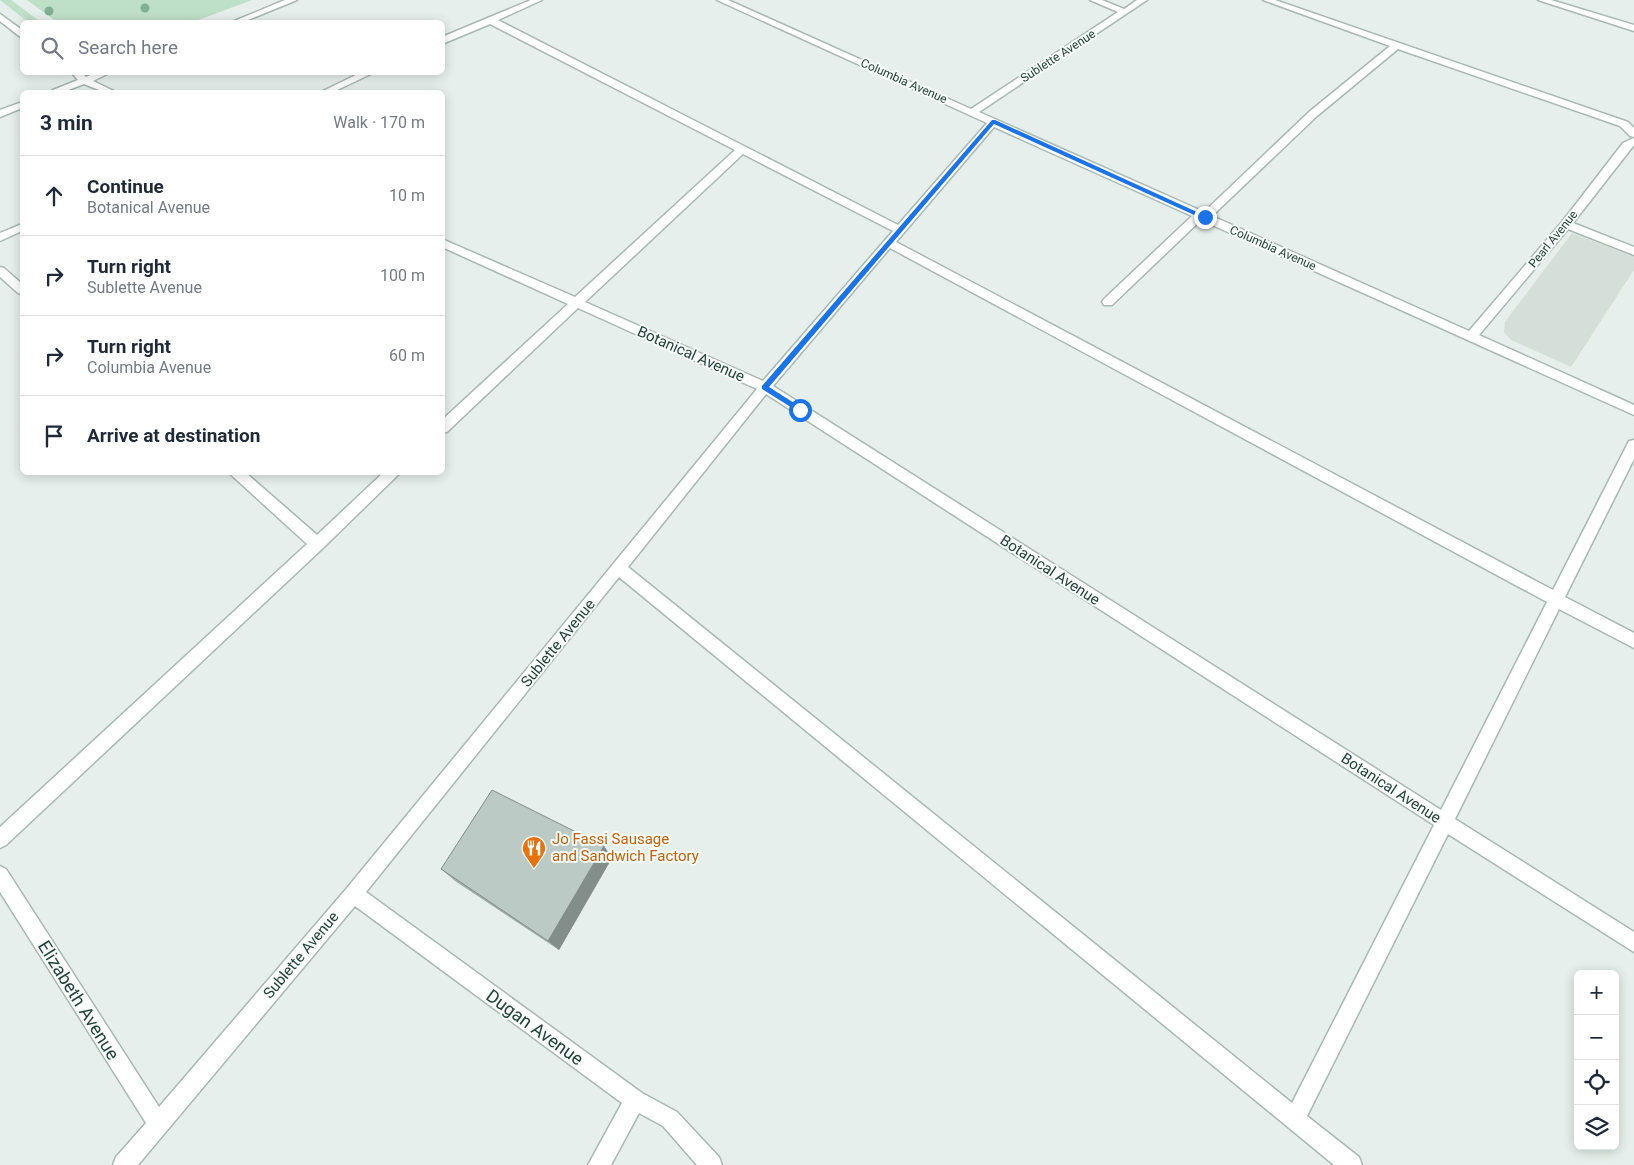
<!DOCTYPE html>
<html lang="en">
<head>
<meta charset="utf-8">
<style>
  body { margin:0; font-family:Roboto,sans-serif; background:#f2f2f3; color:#1f2937 }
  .controls { position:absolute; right:15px; bottom:15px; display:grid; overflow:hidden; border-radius:8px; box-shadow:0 2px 12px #0003 }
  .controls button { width:45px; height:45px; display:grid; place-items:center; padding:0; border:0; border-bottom:1px solid #e0e1e3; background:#fff; color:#1f2937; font:25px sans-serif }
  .stop { position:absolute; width:15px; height:15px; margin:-11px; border:4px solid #1a73e8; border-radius:50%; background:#fff }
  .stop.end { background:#1a73e8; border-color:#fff; box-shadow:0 1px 5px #0008 }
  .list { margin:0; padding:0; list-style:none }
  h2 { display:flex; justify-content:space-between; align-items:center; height:65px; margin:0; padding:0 20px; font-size:21px }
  h2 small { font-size:16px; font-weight:400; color:#747a83 }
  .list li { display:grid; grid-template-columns:32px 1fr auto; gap:15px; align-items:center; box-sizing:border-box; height:80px; padding:0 20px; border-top:1px solid #e0e1e3 }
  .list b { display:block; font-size:19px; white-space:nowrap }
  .list p { margin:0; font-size:16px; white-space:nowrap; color:#747a83 }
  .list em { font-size:16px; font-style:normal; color:#747a83 }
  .icon { flex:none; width:28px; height:28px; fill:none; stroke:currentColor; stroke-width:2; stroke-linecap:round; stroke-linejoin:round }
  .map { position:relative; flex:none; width:1634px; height:1165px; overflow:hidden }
  .search { position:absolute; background:#fff; box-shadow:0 2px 12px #0003; left:20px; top:20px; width:425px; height:55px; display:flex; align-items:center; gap:12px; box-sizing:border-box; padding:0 18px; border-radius:8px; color:#747a83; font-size:19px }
  .panel { position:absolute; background:#fff; box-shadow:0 2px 12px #0003; left:20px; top:90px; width:425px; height:385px; border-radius:8px }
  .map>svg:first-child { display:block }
</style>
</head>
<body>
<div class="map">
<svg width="1634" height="1165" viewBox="0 0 1634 1165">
  <rect width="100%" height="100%" fill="#e6efeb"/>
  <!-- built -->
  <polygon fill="#d4dfda" points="1572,233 1634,257 1634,270 1571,367 1511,340 1504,332 1505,322"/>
  <!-- green -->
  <g fill="#bfe0c8">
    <polygon points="0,0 11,0 41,22 28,22"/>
    <polygon points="27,0 252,0 193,22 57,22"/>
  </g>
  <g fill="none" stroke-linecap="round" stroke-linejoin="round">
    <!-- minor casing -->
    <g stroke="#a8b8b2" stroke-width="3">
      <g id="minor">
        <polygon points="285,0 297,0 243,22 232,22"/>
        <path d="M531,0H542L498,20L898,225L987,123L717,0H728L971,109L1118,12L1090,0H1102L1124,9L1137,0H1147L979,112L1204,212L1309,112L1390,46L1263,0H1275L1628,122L1634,128V137L1630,136L1620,126L1398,49L1317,116L1212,216L1469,331L1562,222L1623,143L1634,138V145L1573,223L1634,247V255L1568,229L1479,335L1634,405V415L1201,220L1112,305H1104L1102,302L1104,299L1192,216L994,127L896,242L1553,590L1627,445L1629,441L1634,440V459L1565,597L1634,633V648L1559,609L1455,819L1634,932V952L1448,834L1307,1116L1359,1157L1362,1165H1334L619,577L366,892L642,1093L677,1112L719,1157L722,1165H697L663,1126L639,1113L611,1165H588L622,1103L355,906L138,1165H113L116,1157L146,1123L0,892V866L6,869L159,1107L347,888L757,389L578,308L447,432L442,433V420L568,304L442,247V239L575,297L735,150L490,24L442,44V37ZM743,154L893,231L763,381L585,302ZM890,248L1547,602L1441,810L773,386ZM766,394L1434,825L1292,1103L628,567Z"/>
        <polygon points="1538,0 1551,0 1634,25 1634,31"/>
        <polygon points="0,14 22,30 22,37 19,36 0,21"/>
        <polygon points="71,72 81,72 86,77 97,72 111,72 93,81 116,92 104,92 84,84 63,92 52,92 53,90 78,80"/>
        <polygon points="362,72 375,72 333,92 321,92"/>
        <polygon points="22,102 22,108 0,117 0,110"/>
        <polygon points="22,224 22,231 0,241 0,233"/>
        <polygon points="0,267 4,268 22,284 22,294 18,293 0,277"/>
        <polygon points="228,472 245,472 317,535 384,472 401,472 323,548 6,845 0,848 0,827 307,544"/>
      </g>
    </g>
    <!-- minor -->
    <use href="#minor" fill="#fff" fill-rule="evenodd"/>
  </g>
  <!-- trees -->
  <g fill="#80af93">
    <circle cx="145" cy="8" r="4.5"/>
    <circle cx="49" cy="11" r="4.5"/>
  </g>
  <!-- wall -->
  <polygon fill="#a1aea9" points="604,846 612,858 559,950 455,881 441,869"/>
  <!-- shaded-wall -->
  <polygon fill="#838d89" points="604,846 612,858 559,950 548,941"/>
  <!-- building -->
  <polygon fill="#bbcac4" stroke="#838d89" points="492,790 604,846 548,941 441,869"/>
  <!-- route -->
  <polygon fill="#1a73e8" points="992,120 995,120 1208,217 1203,219 994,124 769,387 802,408 802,411 797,411 762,389 762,386"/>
  <!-- icons -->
  <defs>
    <g id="restaurant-pin" transform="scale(1.25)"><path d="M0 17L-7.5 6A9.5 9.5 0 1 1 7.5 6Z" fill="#e8710a" stroke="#f7fbf9"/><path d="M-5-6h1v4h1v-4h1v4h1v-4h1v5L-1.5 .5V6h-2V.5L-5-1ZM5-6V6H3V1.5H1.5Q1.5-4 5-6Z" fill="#fff"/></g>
  </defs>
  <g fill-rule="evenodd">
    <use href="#restaurant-pin" x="534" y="848"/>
  </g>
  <g text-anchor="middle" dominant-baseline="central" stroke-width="4" stroke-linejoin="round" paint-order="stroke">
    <!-- far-street labels -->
    <g font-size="12" fill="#24423a" stroke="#f7fbf9">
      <text transform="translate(1058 56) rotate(-33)">Sublette Avenue</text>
      <text transform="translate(904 81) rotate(24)">Columbia Avenue</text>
      <text transform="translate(1553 239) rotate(-51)">Pearl Avenue</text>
      <text transform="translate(1273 248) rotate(24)">Columbia Avenue</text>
    </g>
    <!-- street labels -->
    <g font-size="15" fill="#24423a" stroke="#f7fbf9">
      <text transform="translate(691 354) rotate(24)">Botanical Avenue</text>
      <text transform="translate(1050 570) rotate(33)">Botanical Avenue</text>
      <text transform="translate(558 643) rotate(-51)">Sublette Avenue</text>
      <text transform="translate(1391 788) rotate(33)">Botanical Avenue</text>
      <text transform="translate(301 955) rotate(-50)">Sublette Avenue</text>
    </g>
    <!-- food labels -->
    <g font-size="15" fill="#c56008" stroke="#f7fbf9" text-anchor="start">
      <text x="552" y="839">Jo Fassi Sausage<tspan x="552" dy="17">and Sandwich Factory</tspan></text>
    </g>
    <!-- near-street labels -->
    <g font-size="18" fill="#24423a" stroke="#f7fbf9">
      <text transform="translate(79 1000) rotate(58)">Elizabeth Avenue</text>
      <text transform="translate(535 1027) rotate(36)">Dugan Avenue</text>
    </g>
  </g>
</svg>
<div class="controls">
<button>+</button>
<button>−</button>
<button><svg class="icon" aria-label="locate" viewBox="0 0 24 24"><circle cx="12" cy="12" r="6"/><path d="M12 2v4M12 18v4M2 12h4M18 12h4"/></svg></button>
<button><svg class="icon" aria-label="layers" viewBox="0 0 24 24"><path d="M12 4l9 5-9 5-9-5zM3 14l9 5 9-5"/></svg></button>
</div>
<div class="stop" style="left:800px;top:410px"></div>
<div class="stop end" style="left:1205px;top:217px"></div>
<div class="search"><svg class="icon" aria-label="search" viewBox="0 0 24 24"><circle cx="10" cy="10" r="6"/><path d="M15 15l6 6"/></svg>Search here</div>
<section class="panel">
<h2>3 min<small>Walk · 170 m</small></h2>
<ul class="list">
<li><svg class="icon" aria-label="ahead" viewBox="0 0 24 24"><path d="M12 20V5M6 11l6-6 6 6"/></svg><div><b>Continue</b><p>Botanical Avenue</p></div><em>10 m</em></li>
<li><svg class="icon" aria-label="right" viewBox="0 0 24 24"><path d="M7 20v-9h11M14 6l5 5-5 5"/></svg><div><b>Turn right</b><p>Sublette Avenue</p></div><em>100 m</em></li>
<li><svg class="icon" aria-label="right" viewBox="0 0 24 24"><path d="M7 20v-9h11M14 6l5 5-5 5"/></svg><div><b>Turn right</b><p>Columbia Avenue</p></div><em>60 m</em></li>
<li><svg class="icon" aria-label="arrive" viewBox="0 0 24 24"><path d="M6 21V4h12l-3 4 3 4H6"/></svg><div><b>Arrive at destination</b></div></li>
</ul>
</section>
</div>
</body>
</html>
